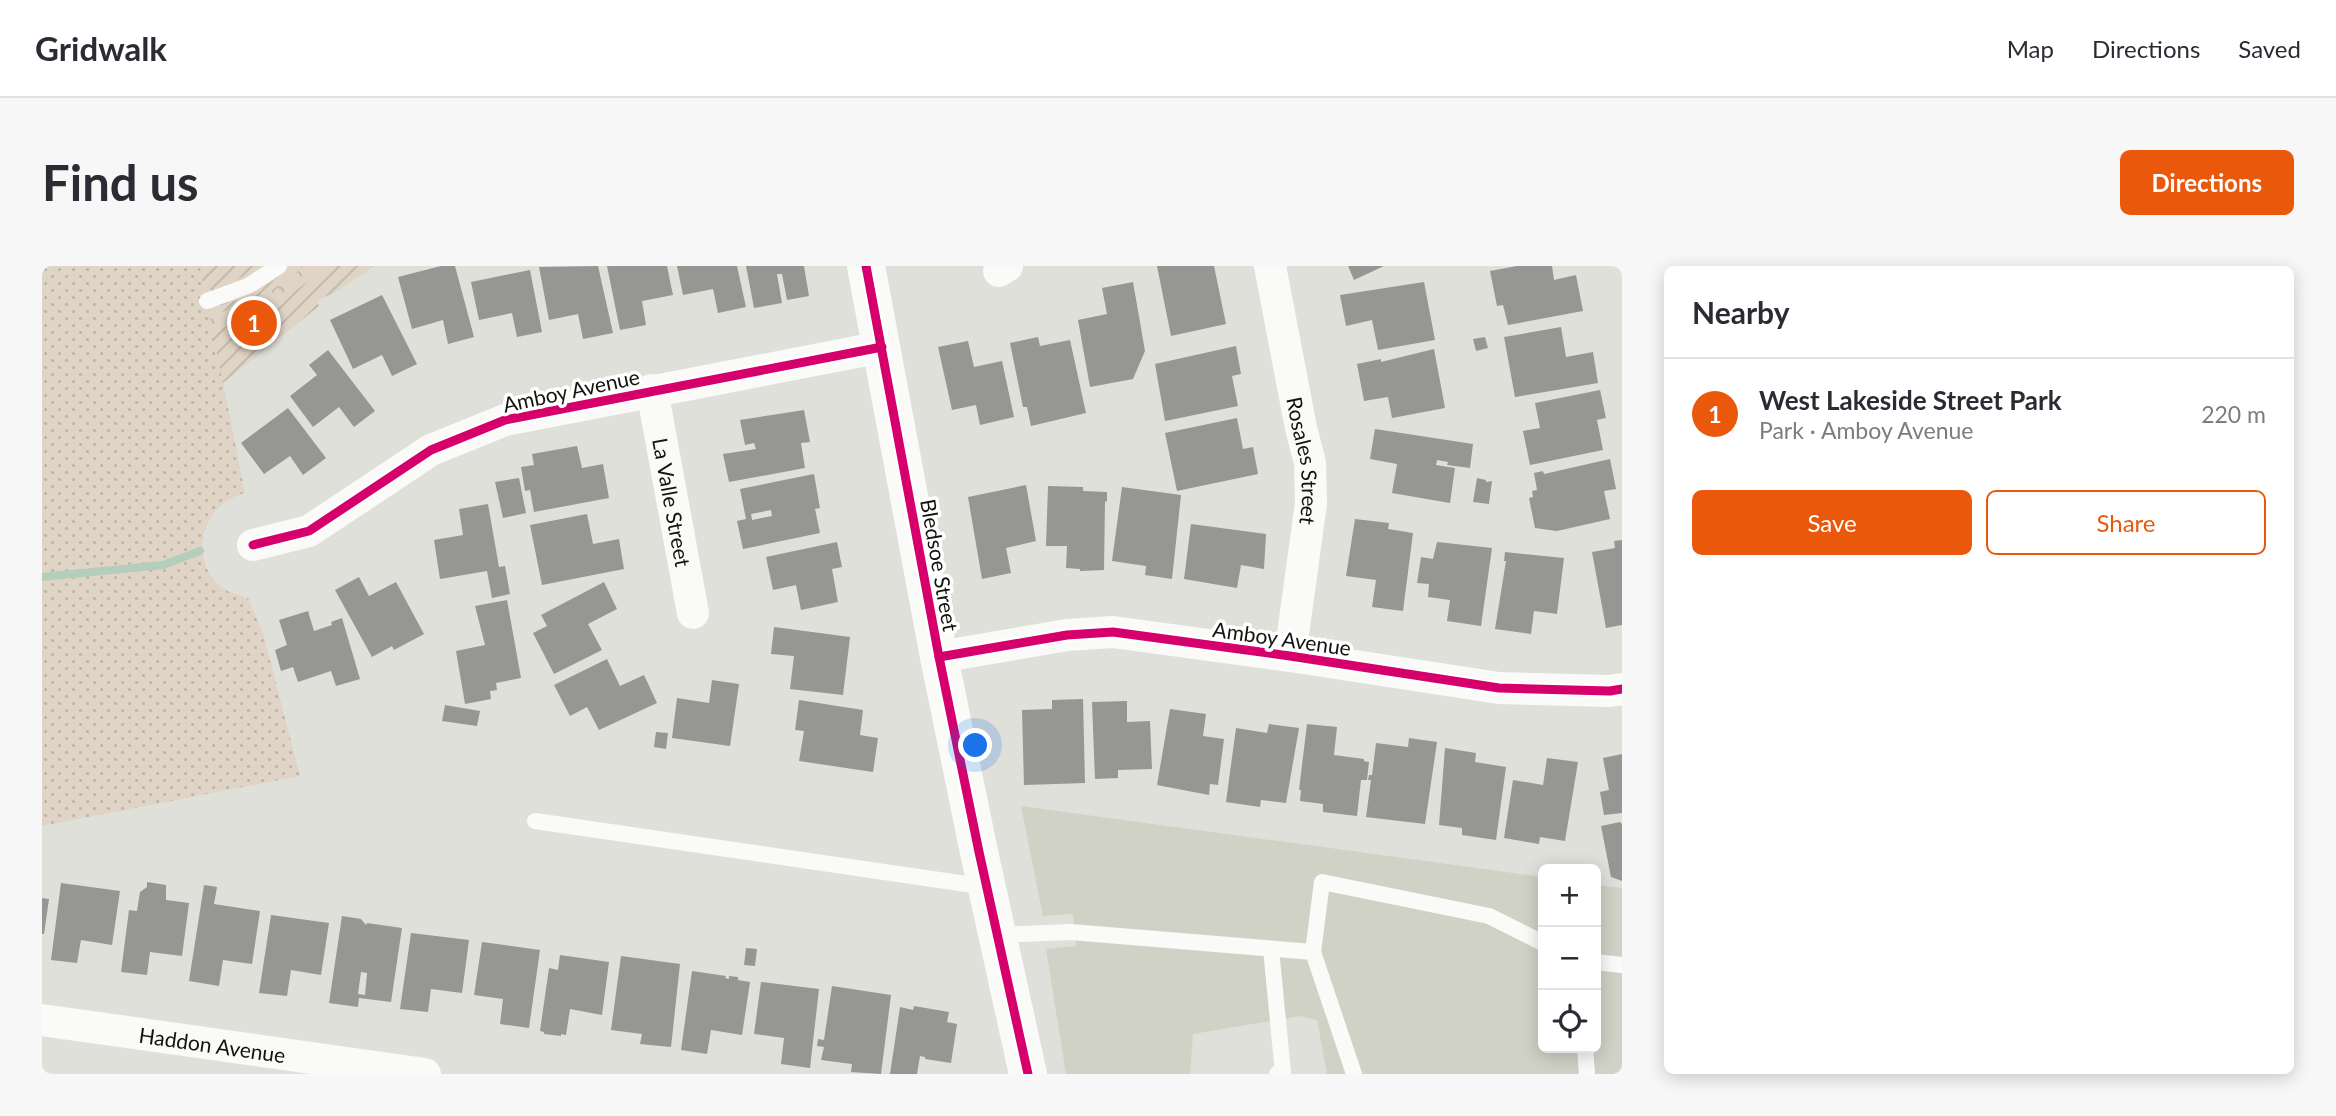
<!DOCTYPE html>
<html lang="en">
<head>
<meta charset="utf-8">
<style>
  body { margin:0; font-family:Lato,sans-serif; background:#f7f7f7; color:#2b2b33 }
  .controls { position:absolute; right:21px; bottom:21px; display:grid; overflow:hidden; border-radius:10px; box-shadow:0 4px 18px #0003 }
  .controls button { width:63px; height:63px; display:grid; place-items:center; padding:0; border:0; border-bottom:2px solid #e1e1e2; background:#fff; color:#2b2b33; font:35px sans-serif }
  .you { position:absolute; left:934px; top:480px; width:24px; height:24px; margin:-18px; border:5px solid #fff; border-radius:50%; background:#1a73e8; box-shadow:0 0 0 10px #1a73e833 }
  .badge { display:grid; place-items:center; width:46px; height:46px; border-radius:50%; background:#ea580c; color:#fff; font-size:23px; font-weight:700 }
  .pin { position:absolute; translate:-50% -50%; border:4px solid #fff; box-shadow:0 2px 7px #0006 }
  .list { margin:0; padding:0; list-style:none }
  h2 { display:flex; justify-content:space-between; align-items:center; height:91px; margin:0; padding:0 28px; font-size:30px }
  h2 small { font-size:23px; font-weight:400; color:#7c7c81 }
  .list li { display:grid; grid-template-columns:46px 1fr auto; gap:21px; align-items:center; box-sizing:border-box; height:112px; padding:0 28px; border-top:2px solid #e1e1e2 }
  .list b { display:block; font-size:26px; white-space:nowrap }
  .list p { margin:0; font-size:23px; white-space:nowrap; color:#7c7c81 }
  .list em { font-size:23px; font-style:normal; color:#7c7c81 }
  .actions { display:flex; gap:14px; padding:21px 28px }
  .actions a { flex:1; padding:16px 0; border:2px solid #ea580c; border-radius:10px; text-align:center; font-size:24px; color:#ea580c }
  .actions .main { background:#ea580c; color:#fff }
  .icon { flex:none; width:38px; height:38px; fill:none; stroke:currentColor; stroke-width:2; stroke-linecap:round; stroke-linejoin:round }
  .map { position:relative; flex:none; width:1580px; height:808px; overflow:hidden; border-radius:10px }
  header { display:flex; align-items:center; gap:42px; box-sizing:border-box; height:98px; padding:0 35px; background:#fff; border-bottom:2px solid #e1e1e2 }
  header strong { font-size:33px }
  nav { display:flex; gap:38px; margin-inline-start:auto; font-size:24px }
  .intro { display:flex; align-items:center; justify-content:space-between; box-sizing:border-box; height:168px; padding:0 42px }
  h1 { margin:0; font-size:49px }
  .button { padding:18px 32px; border-radius:10px; background:#ea580c; color:#fff; font-size:24px; font-weight:700 }
  main { display:flex; gap:42px; padding:0 42px }
  aside { flex:1; background:#fff; border-radius:10px; box-shadow:0 4px 18px #0003 }
  .map>svg:first-child { display:block }
</style>
</head>
<body>
<header>
<strong>Gridwalk</strong>
<nav><a>Map</a><a>Directions</a><a>Saved</a></nav>
</header>
<div class="intro"><h1>Find us</h1><a class="button">Directions</a></div>
<main>
<div class="map">
<svg width="1580" height="808" viewBox="0 0 1580 808">
  <defs>
    <pattern id="grass-dots" width="8" height="8" patternUnits="userSpaceOnUse" patternTransform="scale(1.75)"><rect width="8" height="8" fill="#dfd4c5"/><path d="M2 2h.1M6 6h.1" fill="none" stroke="#beb5a8" stroke-width="1.8" stroke-linecap="round"/></pattern>
    <pattern id="park-crowns" width="20" height="18" patternUnits="userSpaceOnUse" patternTransform="scale(1.75)"><rect width="20" height="18" fill="#dfd4c5"/><path d="M2 6a3 3 0 1 1 6 0M12 15a3 3 0 1 1 6 0" fill="none" stroke="#beb5a8"/></pattern>
    <pattern id="garden-furrows" width="10" height="10" patternUnits="userSpaceOnUse" patternTransform="scale(1.75)"><rect width="10" height="10" fill="#dfd4c5"/><path d="M-1 1l2-2M0 10L10 0M9 11l2-2" fill="none" stroke="#beb5a8"/></pattern>
  </defs>
  <rect width="100%" height="100%" fill="#dfe0da"/>
  <!-- built -->
  <polygon fill="#d1d2c6" points="979,540 1501,611 1501,782 1554,782 1554,619 1580,622 1580,808 1285,808 1275,754 1258,750 1151,768 1148,808 1024,808 1004,683 1034,680 1031,648 1001,650"/>
  <!-- grass -->
  <path fill="url(#grass-dots)" d="M0,0H158L203,227C164,237 147,282 172,314C181,325 194,329 206,332L221,367L258,510L0,560Z"/>
  <!-- park -->
  <polygon fill="url(#park-crowns)" points="158,0 332,0 295,25 275,35 277,40 181,117"/>
  <!-- garden -->
  <g fill="url(#garden-furrows)">
    <polygon points="158,0 220,0 188,17 162,24"/>
    <path d="M252,0H262C226,29 213,38 167,49L166,44L211,28Z"/>
    <polygon points="287,0 332,0 295,25 275,35 277,40 181,117 170,65 204,55 227,44"/>
  </g>
  <g fill="none" stroke-linecap="round" stroke-linejoin="round">
    <!-- stream -->
    <polyline stroke="#b4cebb" stroke-width="8" points="0,311 121,299 158,285"/>
  </g>
  <!-- building -->
  <g fill="#969692" fill-rule="evenodd">
    <polygon points="399,0 413,0 432,71 406,78 401,54 370,63 356,11"/>
    <polygon points="556,0 571,67 541,73 536,48 507,54 497,1"/>
    <polygon points="565,0 625,0 631,29 600,35 604,59 578,64"/>
    <polygon points="635,0 695,0 704,41 676,47 671,23 641,29"/>
    <polygon points="704,0 762,0 767,30 745,34 740,8 735,8 740,37 712,42"/>
    <polygon points="1115,0 1172,0 1184,58 1129,70"/>
    <polygon points="1306,0 1342,0 1312,14"/>
    <polygon points="1475,0 1510,0 1512,14 1534,9 1541,45 1466,59 1461,39 1455,40 1448,5"/>
    <polygon points="488,4 500,66 475,71 470,47 437,54 429,16"/>
    <polygon points="1091,16 1103,85 1091,113 1048,121 1036,54 1065,48 1060,22"/>
    <polygon points="1382,16 1393,74 1336,84 1330,54 1304,60 1298,29"/>
    <polygon points="340,29 375,98 350,110 340,89 311,103 288,54"/>
    <polygon points="1519,61 1524,91 1551,86 1556,117 1473,131 1462,71"/>
    <polygon points="996,71 998,80 1028,74 1044,147 989,160 985,141 981,141 968,77"/>
    <polygon points="1443,71 1446,82 1434,85 1431,73"/>
    <polygon points="926,75 932,101 960,95 972,151 938,159 934,139 910,144 896,81"/>
    <polygon points="1194,80 1199,108 1190,110 1196,140 1123,155 1113,98"/>
    <polygon points="1392,83 1403,142 1350,152 1346,131 1322,135 1315,98 1339,93 1339,96"/>
    <polygon points="286,84 333,145 312,161 297,141 271,161 248,130 275,109 267,99"/>
    <polygon points="1558,124 1564,152 1555,154 1561,184 1488,199 1481,165 1498,162 1493,137"/>
    <polygon points="246,142 284,192 261,209 248,190 222,208 199,177"/>
    <polygon points="762,144 768,176 759,177 763,202 687,216 681,188 714,183 712,177 703,179 698,154"/>
    <polygon points="1195,152 1201,183 1211,181 1216,208 1135,225 1123,167"/>
    <polygon points="1333,163 1431,178 1428,202 1405,199 1406,196 1395,194 1394,199 1413,202 1408,237 1350,227 1355,198 1328,193"/>
    <polygon points="535,180 540,202 561,198 567,232 492,246 488,224 483,225 479,201 492,199 490,188"/>
    <polygon points="1568,193 1574,223 1562,225 1568,253 1515,265 1493,262 1487,232 1491,231 1490,225 1495,224 1492,207 1501,205 1502,208"/>
    <path d="M772,208L778,242L773,243L778,267L701,283L695,255L704,253L698,223ZM729,244L730,250L710,254L709,248Z"/>
    <polygon points="477,212 484,247 461,252 453,216"/>
    <polygon points="1435,212 1444,214 1444,216 1450,215 1447,238 1431,236"/>
    <polygon points="984,219 994,275 964,282 969,307 940,313 926,231"/>
    <polygon points="1006,220 1041,221 1041,225 1065,226 1065,236 1063,235 1062,304 1038,305 1038,303 1024,302 1025,280 1004,280"/>
    <polygon points="1080,221 1139,229 1130,313 1103,309 1104,300 1070,295"/>
    <polygon points="446,238 457,301 463,300 468,328 450,332 445,305 398,313 392,274 421,269 417,243"/>
    <polygon points="545,248 551,278 577,273 582,303 500,319 488,259"/>
    <polygon points="1313,253 1347,257 1346,263 1371,267 1361,345 1330,341 1334,314 1304,310"/>
    <polygon points="1149,258 1224,268 1222,303 1199,299 1195,322 1142,313"/>
    <polygon points="1580,274 1580,359 1564,362 1550,286 1573,282 1572,275"/>
    <polygon points="795,276 800,301 790,303 796,336 759,344 754,319 731,324 724,291"/>
    <polygon points="1395,276 1450,282 1439,360 1405,355 1408,334 1386,331 1387,318 1375,317 1379,291 1391,293"/>
    <polygon points="1463,286 1522,292 1515,348 1492,345 1489,368 1453,363 1464,295 1462,295"/>
    <polygon points="317,311 327,330 354,316 382,368 352,384 350,380 330,391 293,324"/>
    <polygon points="562,316 575,343 546,358 560,384 512,408 491,367 505,360 499,349"/>
    <polygon points="465,334 479,412 454,417 455,424 448,425 449,433 423,438 414,385 443,379 433,340"/>
    <polygon points="266,345 272,365 290,359 289,356 300,352 318,413 294,420 289,405 256,416 251,401 239,405 233,384 245,379 237,354"/>
    <polygon points="732,361 808,371 801,429 748,423 752,390 729,388"/>
    <polygon points="565,393 578,420 602,409 615,437 557,464 545,441 528,450 512,419"/>
    <polygon points="670,414 697,418 688,480 630,472 635,432 667,437"/>
    <polygon points="1041,433 1043,517 982,519 980,444 1010,443 1010,434"/>
    <polygon points="757,434 821,444 818,469 836,472 831,506 757,495 762,465 753,464"/>
    <polygon points="1085,435 1085,456 1108,455 1110,503 1076,504 1076,512 1053,513 1050,436"/>
    <polygon points="403,439 438,445 435,460 400,455"/>
    <polygon points="1128,443 1164,448 1161,470 1182,473 1176,519 1168,518 1167,529 1115,519"/>
    <polygon points="1227,458 1257,462 1244,537 1219,534 1218,541 1184,536 1194,462 1225,467"/>
    <polygon points="1265,458 1295,461 1292,489 1322,493 1322,495 1327,496 1325,514 1319,514 1315,550 1281,546 1281,538 1258,535 1259,524 1257,524"/>
    <polygon points="614,466 626,467 624,483 612,481"/>
    <polygon points="1367,472 1395,476 1383,558 1324,551 1329,514 1326,514 1327,509 1330,509 1334,477 1366,481"/>
    <polygon points="1403,482 1434,487 1433,496 1464,501 1454,574 1420,569 1420,562 1397,559"/>
    <polygon points="1580,488 1580,547 1562,549 1558,526 1567,524 1561,492"/>
    <polygon points="1505,492 1536,496 1523,575 1498,571 1497,578 1462,572 1471,514 1501,519"/>
    <polygon points="1578,556 1580,558 1580,615 1569,611 1559,560"/>
    <polygon points="105,616 124,619 124,634 147,637 140,690 108,686 105,709 79,706 87,644 95,645 98,626 105,621"/>
    <polygon points="19,617 78,625 70,679 39,674 35,697 9,694"/>
    <polygon points="162,619 175,621 172,638 218,645 210,698 181,694 177,720 147,715"/>
    <polygon points="0,632 7,633 2,668 0,668"/>
    <polygon points="229,649 287,657 279,709 249,704 245,730 217,727"/>
    <path d="M300,650L319,653L324,659L325,657L360,662L349,736L317,732L316,741L287,737ZM319,706L325,707L323,729L316,728Z"/>
    <polygon points="369,667 427,674 420,727 389,723 386,746 358,743"/>
    <polygon points="440,676 498,684 487,762 458,758 461,733 432,729"/>
    <polygon points="704,682 715,683 713,700 702,699"/>
    <polygon points="518,689 567,696 560,749 528,743 524,769 519,768 519,770 502,768 502,766 498,765 507,702 516,704"/>
    <polygon points="579,690 638,698 629,781 598,778 600,768 569,764"/>
    <polygon points="650,705 684,710 683,712 687,713 687,710 696,711 696,714 708,716 700,769 669,764 665,788 639,784"/>
    <polygon points="719,716 777,723 768,802 739,798 742,772 712,768"/>
    <polygon points="790,720 849,729 839,808 809,806 810,798 779,794 782,781 775,780 776,773 782,774"/>
    <polygon points="872,740 907,746 905,756 915,758 909,797 883,793 883,791 878,790 875,808 848,808 858,741 871,744"/>
  </g>
  <g fill="none" stroke-linecap="round" stroke-linejoin="round">
    <!-- lane -->
    <g stroke="#fafaf9" stroke-width="16">
      <polyline points="165,35 206,20 237,0"/>
      <polyline points="493,555 945,621"/>
      <polyline points="955,669 1029,666 1271,686 1280,616 1447,650 1501,677"/>
      <polyline points="1229,683 1241,807 1235,808"/>
      <polyline points="1271,686 1312,808"/>
      <polyline points="1554,696 1580,699"/>
      <polyline points="1543,782 1545,808"/>
    </g>
    <!-- street -->
    <g stroke="#fafaf9" stroke-width="32">
      <path id="s1" d="M1228,0L1259,162L1268,197L1269,237L1248,390"/>
      <polyline points="957,5 965,0"/>
      <path id="s2" d="M610,124L651,347"/>
      <polyline points="211,279 267,265 389,184 463,154 840,81"/>
      <polyline points="897,391 1025,369 1071,366 1248,390 1457,422 1568,425 1580,423"/>
      <path id="s3" d="M0,754L383,808"/>
    </g>
    <!-- secondary -->
    <polyline stroke="#fafaf9" stroke-width="38" points="824,0 897,391 937,586 986,808"/>
    <!-- cycleway casing -->
    <g stroke="#fff" stroke-width="13">
      <g id="cycleway">
        <polyline points="824,0 897,391 937,586 986,808"/>
        <polyline points="211,279 267,265 389,184 463,154 840,81"/>
        <polyline points="897,391 1025,369 1071,366 1248,390 1457,422 1568,425 1580,423"/>
      </g>
    </g>
    <!-- cycleway -->
    <use href="#cycleway" stroke="#d6006c" stroke-width="9"/>
  </g>
  <g text-anchor="middle" dominant-baseline="central" stroke-width="7" stroke-linejoin="round" paint-order="stroke">
    <!-- street labels -->
    <g font-size="21" fill="#12120f" stroke="#fff">
      <text transform="translate(529 124) rotate(-12)">Amboy Avenue</text>
      <text stroke="none"><textPath href="#s1" startOffset="198">Rosales Street</textPath></text>
      <text stroke="none"><textPath href="#s2" startOffset="114">La Valle Street</textPath></text>
      <text transform="translate(898 299) rotate(80)">Bledsoe Street</text>
      <text transform="translate(1240 372) rotate(8)">Amboy Avenue</text>
      <text stroke="none"><textPath href="#s3" startOffset="172">Haddon Avenue</textPath></text>
    </g>
  </g>
</svg>
<div class="controls">
<button>+</button>
<button>−</button>
<button><svg class="icon" aria-label="locate" viewBox="0 0 24 24"><circle cx="12" cy="12" r="6"/><path d="M12 2v4M12 18v4M2 12h4M18 12h4"/></svg></button>
</div>
<div class="you"></div>
<div class="pin badge" style="left:212px;top:57px">1</div>
</div>
<aside>
<h2>Nearby<small></small></h2>
<ul class="list">
<li><span class="badge">1</span><div><b>West Lakeside Street Park</b><p>Park · Amboy Avenue</p></div><em>220 m</em></li>
</ul>
<div class="actions"><a class="main">Save</a><a>Share</a></div>
</aside>
</main>
</body>
</html>
